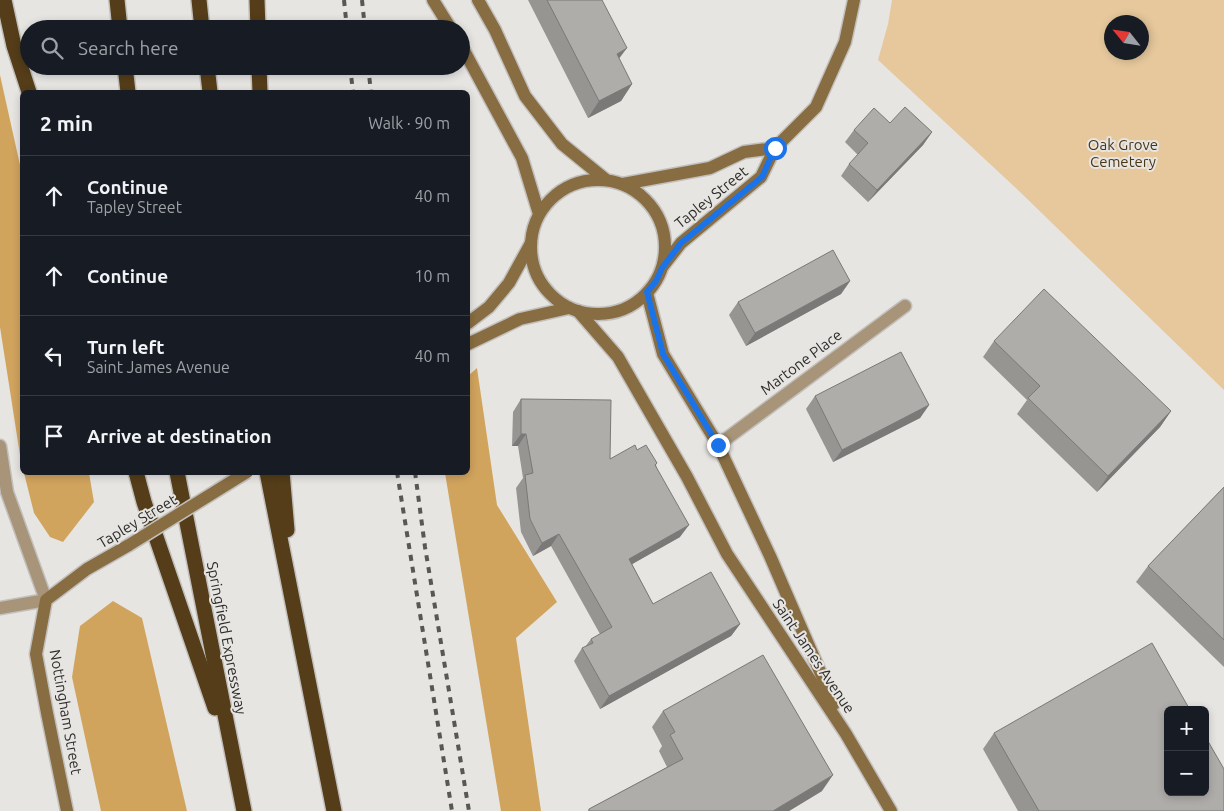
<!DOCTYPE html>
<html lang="en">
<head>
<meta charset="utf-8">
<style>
  body { margin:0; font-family:Ubuntu,sans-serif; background:#20242c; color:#f1f3f6 }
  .controls { position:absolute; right:15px; bottom:15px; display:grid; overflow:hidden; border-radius:8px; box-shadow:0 2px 8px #0003 }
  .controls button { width:45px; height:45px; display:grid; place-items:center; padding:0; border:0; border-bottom:1px solid #363941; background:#171b24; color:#f1f3f6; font:25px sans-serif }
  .compass { position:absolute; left:1104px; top:15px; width:45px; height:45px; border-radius:50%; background:#171b24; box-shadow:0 2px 8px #0003; rotate:300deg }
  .stop { position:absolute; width:15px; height:15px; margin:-11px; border:4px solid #1a73e8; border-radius:50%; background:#fff }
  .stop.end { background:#1a73e8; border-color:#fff; box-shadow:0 1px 5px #0008 }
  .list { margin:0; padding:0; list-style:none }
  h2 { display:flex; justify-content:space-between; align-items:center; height:65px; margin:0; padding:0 20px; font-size:21px }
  h2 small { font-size:16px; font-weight:400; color:#9ea1a6 }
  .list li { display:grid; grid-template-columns:32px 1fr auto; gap:15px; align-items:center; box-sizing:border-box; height:80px; padding:0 20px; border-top:1px solid #363941 }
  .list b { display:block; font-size:19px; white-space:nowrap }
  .list p { margin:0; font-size:16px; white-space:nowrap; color:#9ea1a6 }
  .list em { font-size:16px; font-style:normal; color:#9ea1a6 }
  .icon { flex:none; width:28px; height:28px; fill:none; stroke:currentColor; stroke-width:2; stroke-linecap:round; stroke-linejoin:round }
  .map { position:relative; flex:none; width:1224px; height:811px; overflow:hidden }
  .search { position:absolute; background:#171b24; box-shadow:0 2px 8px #0003; left:20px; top:20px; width:450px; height:55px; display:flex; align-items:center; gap:12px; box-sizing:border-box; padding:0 18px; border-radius:28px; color:#9ea1a6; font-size:19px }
  .panel { position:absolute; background:#171b24; box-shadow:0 2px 8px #0003; left:20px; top:90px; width:450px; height:385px; border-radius:8px }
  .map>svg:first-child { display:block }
</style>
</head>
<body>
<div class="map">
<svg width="1224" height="811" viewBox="0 0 1224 811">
  <rect width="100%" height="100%" fill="#e7e5e2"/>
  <!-- green -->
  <path fill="#e6c89c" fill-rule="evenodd" d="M892,0H1224V390L1019,191L878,60L888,24ZM1112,22H1142V52H1112Z"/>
  <!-- forest -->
  <g fill="#d1a45e">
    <polygon points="0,75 22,174 22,468 0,327"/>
    <polygon points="477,368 497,505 557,602 516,638 541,811 501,811 445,473 468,472 468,376"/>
    <polygon points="24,473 89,473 94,502 63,542 50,537 34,513"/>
    <polygon points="113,601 142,618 187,811 101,811 72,677 80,626"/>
  </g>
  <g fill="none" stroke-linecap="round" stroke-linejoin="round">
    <!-- street casing -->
    <g stroke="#c2c0bd" stroke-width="15">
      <g id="street">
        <polyline points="718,445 905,306"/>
        <polyline points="0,446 7,492 46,600 0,608"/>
      </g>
    </g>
    <!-- secondary casing -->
    <g stroke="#c2c0bd" stroke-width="15">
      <g id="secondary">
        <polyline points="433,0 451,29"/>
        <polyline points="478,0 495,30 525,96 562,144 605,179"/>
        <polyline points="461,45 522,158 539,214"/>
        <circle cx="598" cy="247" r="67"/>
        <polyline points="623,184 710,168 744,152 775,148"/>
        <polyline points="663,266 681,243 761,177 775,148 816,107 845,42 854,0"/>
        <polyline points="647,293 663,354 718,445 770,556 834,704"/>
        <polyline points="578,311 618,357 687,477 727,554 846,734 891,811"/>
        <polyline points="468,323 489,307 509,283 531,243"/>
        <polyline points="468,344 520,319 569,308"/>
        <polyline points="67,811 47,713 36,654 46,600 87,569 129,545"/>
      </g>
    </g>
    <!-- highway casing -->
    <g stroke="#c2c0bd" stroke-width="18">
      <g id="highway">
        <polyline points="4,0 14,46 29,92"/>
        <polyline points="117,0 120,29"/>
        <polyline points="199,0 202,29"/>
        <polyline points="257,0 258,29"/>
        <polyline points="125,66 128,92"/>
        <polyline points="207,66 210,92"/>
        <polyline points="259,66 260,92"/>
        <polyline points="136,472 144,502 215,708"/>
        <polyline points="177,472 244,811"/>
        <polyline points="267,472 334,811"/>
        <polyline points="282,472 287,530"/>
      </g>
    </g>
    <!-- street -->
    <use href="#street" stroke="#a89478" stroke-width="12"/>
    <!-- secondary -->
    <use href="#secondary" stroke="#896d42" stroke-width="12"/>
    <!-- highway -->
    <use href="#highway" stroke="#543d18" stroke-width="15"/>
    <!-- rail -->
    <g stroke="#585755" stroke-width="4" stroke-dasharray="6 6" stroke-linecap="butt">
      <polyline points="344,0 347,29"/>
      <polyline points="362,0 365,29"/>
      <polyline points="350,66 353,92"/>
      <polyline points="368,66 371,92"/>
      <polyline points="397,472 452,811"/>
      <polyline points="415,472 425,547 469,811"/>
    </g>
    <!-- secondary-bridge casing -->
    <g stroke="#c2c0bd" stroke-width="15" stroke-linecap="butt">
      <polyline id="secondary-bridge" points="129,545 247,472"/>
    </g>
    <!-- secondary-bridge -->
    <use href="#secondary-bridge" stroke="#896d42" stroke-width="12"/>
  </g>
  <!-- wall -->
  <g fill="#969592">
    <polygon points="528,0 602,0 619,59 632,84 621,101 588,118"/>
    <polygon points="890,123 932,132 923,145 868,202 841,176 849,164 858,155 845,142 854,130"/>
    <polygon points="850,281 841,294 746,346 729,315 738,302"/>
    <polygon points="994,341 1171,411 1160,427 1097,492 1017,414 1027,400 983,357"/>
    <polygon points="815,396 929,405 920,418 833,462 806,409"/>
    <polygon points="521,399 610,459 637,450 657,463 656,465 680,537 632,564 653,604 740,624 731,636 600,709 574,661 582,648 585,647 591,639 600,634 551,546 533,556 521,532 516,488 523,478 518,446 512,446 513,412"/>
    <polygon points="1224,487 1224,667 1136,582 1148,566"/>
    <polygon points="663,711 822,791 789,811 588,811 589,809 667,767 659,751 662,746 652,727"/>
    <polygon points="994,733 1224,811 1018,811 983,749"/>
  </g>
  <!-- shaded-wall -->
  <g fill="#7a7977">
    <polygon points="627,48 615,64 617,54"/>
    <polygon points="632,84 621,101 588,118 599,101"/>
    <polygon points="932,132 923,145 868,202 877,190"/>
    <polygon points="850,281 841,294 746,346 755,333"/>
    <polygon points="929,405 920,418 833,462 842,450"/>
    <polygon points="1171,411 1160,427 1097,492 1108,476"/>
    <polygon points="521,434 526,434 518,446 512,446"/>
    <polygon points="689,525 680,537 620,571 629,559"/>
    <polygon points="559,534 551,546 533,556 542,543"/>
    <polygon points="740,624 731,636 600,709 609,696"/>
    <polygon points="833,775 822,791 789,811 773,811"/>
  </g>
  <!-- building -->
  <g fill="#afadaa" stroke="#7a7977">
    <polygon points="547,0 602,0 627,48 617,54 632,84 599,101"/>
    <polygon points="905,107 932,132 877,190 849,164 868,143 854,130 874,108 890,123"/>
    <polygon points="833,250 850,281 755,333 738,302"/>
    <polygon points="1044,289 1171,411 1108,476 1028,398 1040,386 994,341"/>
    <polygon points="901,352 929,405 842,450 815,396"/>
    <polygon points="521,399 611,400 610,459 635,445 637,450 646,445 657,463 655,465 689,525 629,559 653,604 711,572 740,624 609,696 582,648 593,643 591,639 612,627 559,534 542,543 530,519 525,475 533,473 526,434 521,434"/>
    <polygon points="1224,487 1224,640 1148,566"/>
    <polygon points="1152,643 1190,710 1168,710 1168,792 1205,792 1205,736 1224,769 1224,811 1039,811 994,733"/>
    <polygon points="763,655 833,775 773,811 589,811 589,809 683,759 670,735 675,732 663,711"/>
  </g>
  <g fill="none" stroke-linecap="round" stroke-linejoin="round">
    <!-- route -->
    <polyline stroke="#1a73e8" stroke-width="6" points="718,445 663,354 647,292 656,281 662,268 681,243 762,177 775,148"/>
  </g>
  <g text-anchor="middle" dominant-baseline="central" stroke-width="4" stroke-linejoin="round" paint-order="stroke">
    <!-- park labels -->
    <g font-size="15" fill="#493617" stroke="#e7e5e2">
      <text x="1123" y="144">Oak Grove<tspan x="1123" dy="17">Cemetery</tspan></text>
    </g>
    <!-- street labels -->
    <g font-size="15" fill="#2d2c2b" stroke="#e7e5e2">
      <text transform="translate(711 197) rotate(-39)">Tapley Street</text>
      <text transform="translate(801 362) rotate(-37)">Martone Place</text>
      <text transform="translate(137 521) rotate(-31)">Tapley Street</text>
      <text transform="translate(227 638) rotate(79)">Springfield Expressway</text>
      <text transform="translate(814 656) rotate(56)">Saint James Avenue</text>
      <text transform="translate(66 712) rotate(80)">Nottingham Street</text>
    </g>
  </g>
</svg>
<div class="controls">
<button>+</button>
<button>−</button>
</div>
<svg class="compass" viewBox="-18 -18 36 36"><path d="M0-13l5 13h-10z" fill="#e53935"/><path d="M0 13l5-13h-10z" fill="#9ea1a6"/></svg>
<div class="stop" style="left:775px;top:148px"></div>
<div class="stop end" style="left:718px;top:445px"></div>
<div class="search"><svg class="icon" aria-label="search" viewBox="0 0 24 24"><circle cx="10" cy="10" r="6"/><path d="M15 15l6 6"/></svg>Search here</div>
<section class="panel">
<h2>2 min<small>Walk · 90 m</small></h2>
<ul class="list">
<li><svg class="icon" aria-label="ahead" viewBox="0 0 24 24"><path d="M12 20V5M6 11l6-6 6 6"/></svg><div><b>Continue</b><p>Tapley Street</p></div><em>40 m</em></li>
<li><svg class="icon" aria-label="ahead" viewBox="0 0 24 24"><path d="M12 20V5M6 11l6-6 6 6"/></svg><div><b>Continue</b></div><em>10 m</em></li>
<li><svg class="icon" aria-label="left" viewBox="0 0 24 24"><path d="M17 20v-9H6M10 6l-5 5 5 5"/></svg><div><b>Turn left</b><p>Saint James Avenue</p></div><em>40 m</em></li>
<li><svg class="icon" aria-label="arrive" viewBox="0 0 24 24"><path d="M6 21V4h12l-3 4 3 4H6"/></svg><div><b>Arrive at destination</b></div></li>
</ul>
</section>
</div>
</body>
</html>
